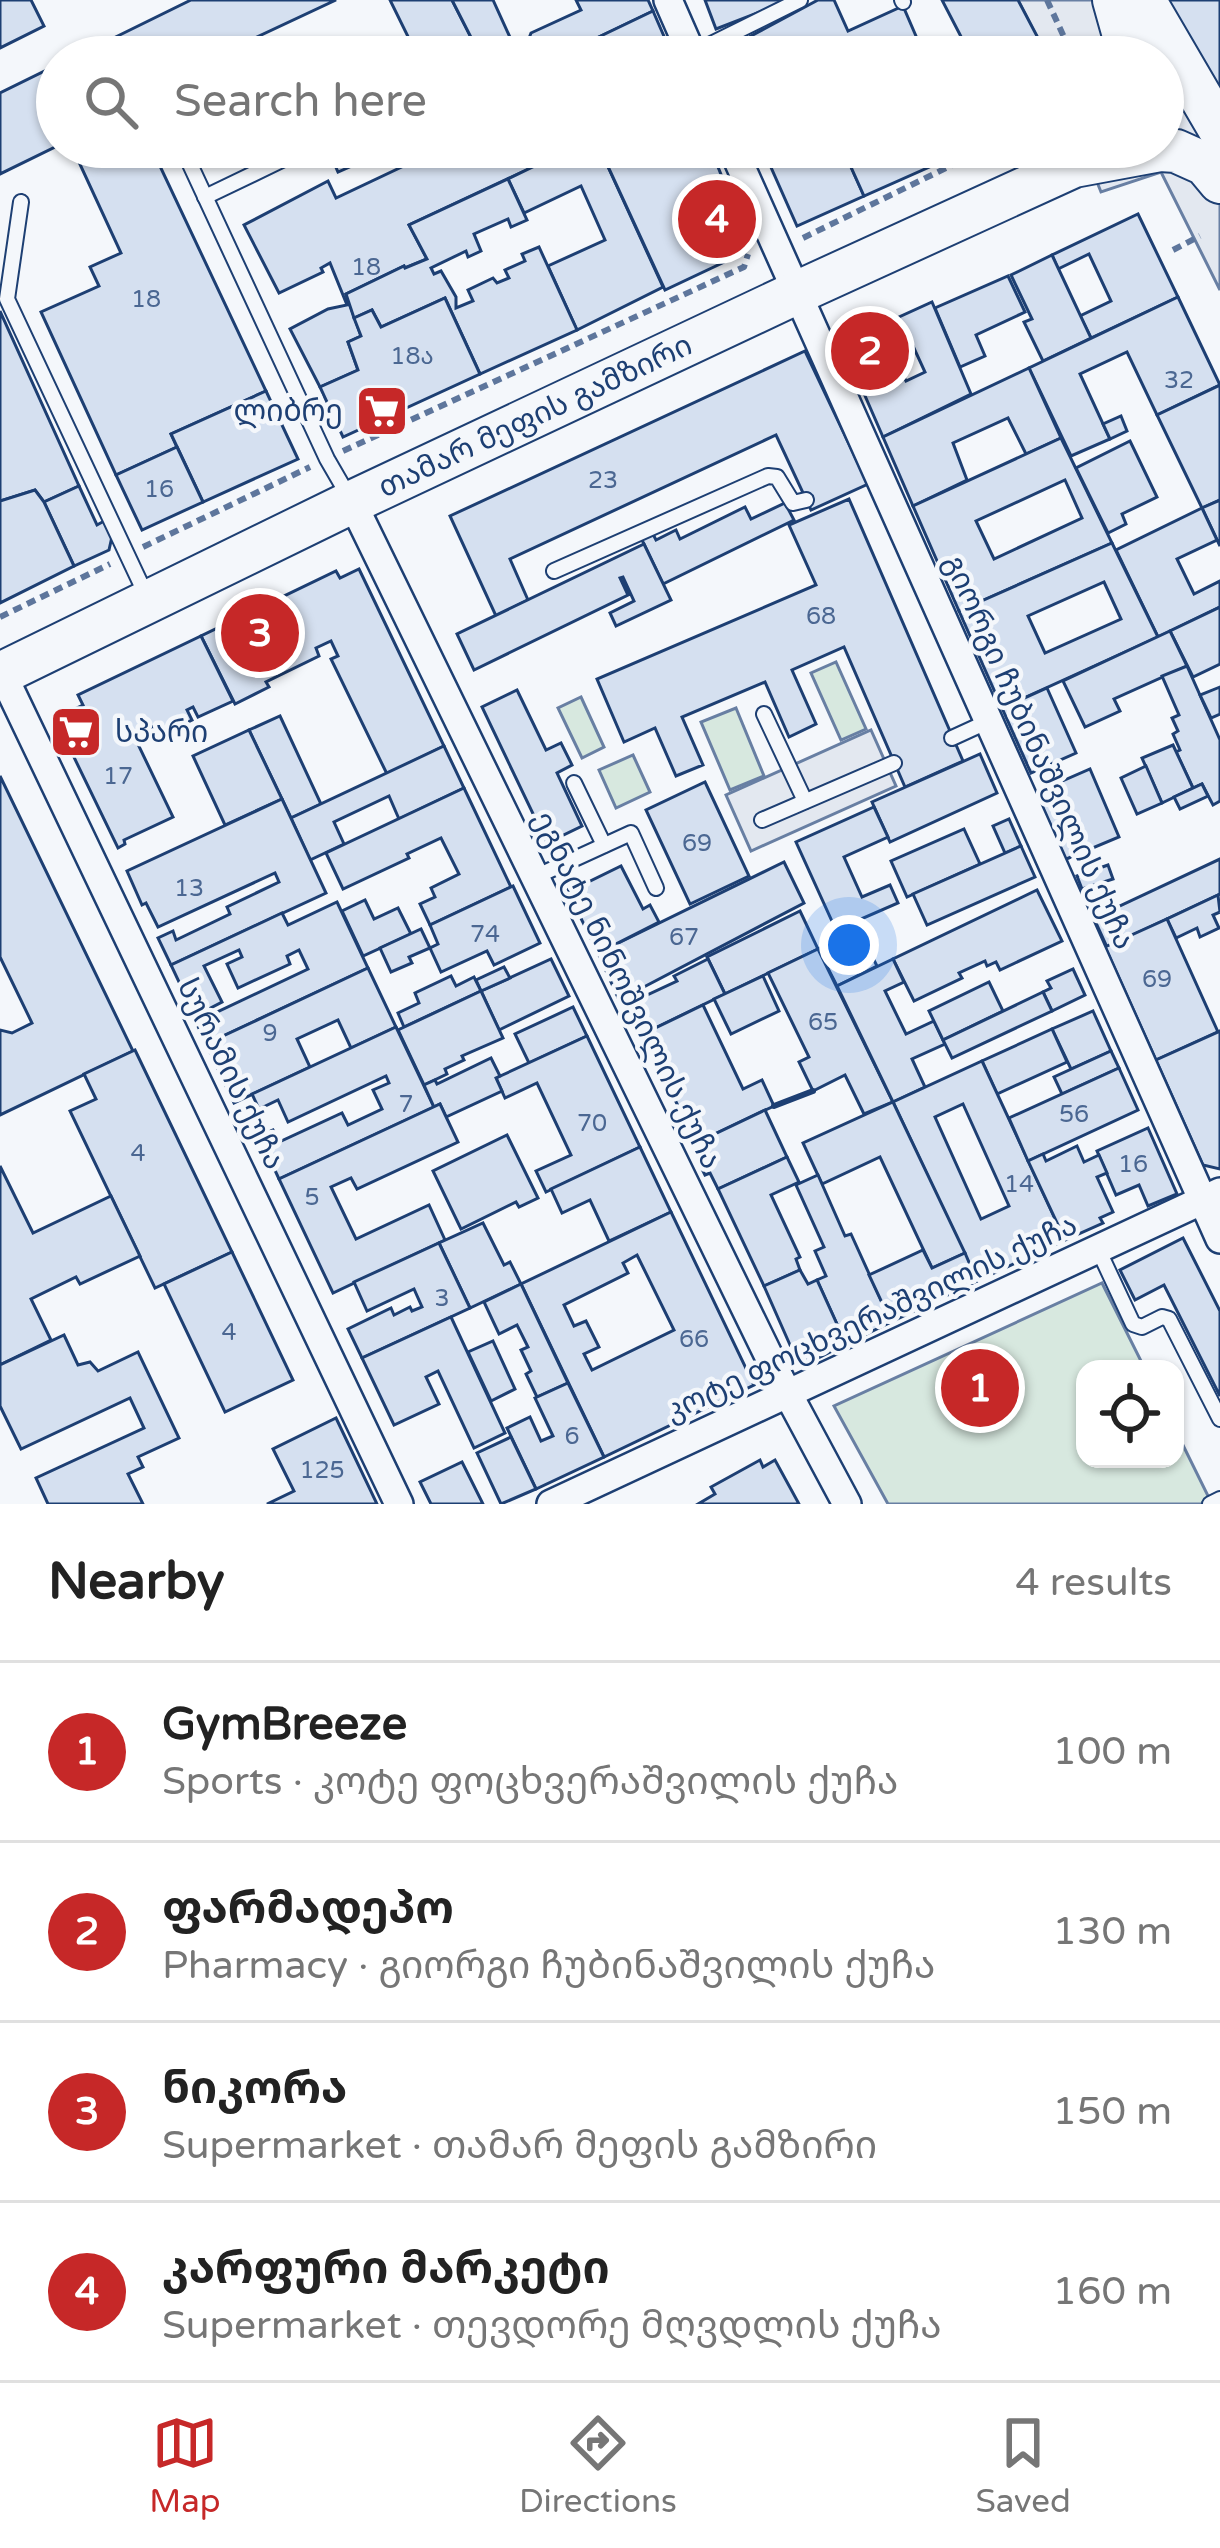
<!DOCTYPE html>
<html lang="en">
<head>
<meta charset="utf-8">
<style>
  body { margin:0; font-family:"Varela Round","Noto Sans Georgian",sans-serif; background:#f6f6f6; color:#222 }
  .controls { position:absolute; right:36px; bottom:36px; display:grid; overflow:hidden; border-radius:24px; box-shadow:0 3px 9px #0004 }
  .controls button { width:108px; height:108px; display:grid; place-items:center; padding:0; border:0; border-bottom:3px solid #e0e0e0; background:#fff; color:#222; font:60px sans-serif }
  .you { position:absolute; left:849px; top:945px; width:42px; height:42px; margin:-30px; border:9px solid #fff; border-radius:50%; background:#1a73e8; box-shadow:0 0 0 18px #1a73e833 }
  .badge { display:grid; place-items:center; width:78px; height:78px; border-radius:50%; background:#c62828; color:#fff; font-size:39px; font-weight:700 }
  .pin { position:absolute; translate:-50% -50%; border:6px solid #fff; box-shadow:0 3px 12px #0006 }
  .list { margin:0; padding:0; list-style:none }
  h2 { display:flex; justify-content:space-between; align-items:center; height:156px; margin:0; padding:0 48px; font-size:51px }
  h2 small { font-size:39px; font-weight:400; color:#767676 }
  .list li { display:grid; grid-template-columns:78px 1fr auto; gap:36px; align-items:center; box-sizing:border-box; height:180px; padding:0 48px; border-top:3px solid #e0e0e0 }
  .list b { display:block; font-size:45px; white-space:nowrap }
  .list p { margin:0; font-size:39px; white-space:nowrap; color:#767676 }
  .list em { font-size:39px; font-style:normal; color:#767676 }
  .icon { flex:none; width:66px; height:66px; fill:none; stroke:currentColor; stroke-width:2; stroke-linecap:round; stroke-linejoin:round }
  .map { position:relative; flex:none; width:1220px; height:1504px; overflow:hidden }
  .search { position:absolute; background:#fff; box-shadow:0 3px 9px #0004; left:36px; right:36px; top:36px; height:132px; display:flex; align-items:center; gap:30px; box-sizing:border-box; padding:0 42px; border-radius:66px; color:#767676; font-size:45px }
  .sheet { height:876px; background:#fff }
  nav { display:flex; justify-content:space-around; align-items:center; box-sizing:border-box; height:168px; border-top:3px solid #e0e0e0; background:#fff; font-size:33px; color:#767676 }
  nav a { display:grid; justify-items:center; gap:6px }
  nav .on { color:#c62828 }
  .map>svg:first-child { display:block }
</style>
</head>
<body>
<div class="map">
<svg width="1220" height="1504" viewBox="0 0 1220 1504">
  <rect width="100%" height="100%" fill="#f4f7fb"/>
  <!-- green -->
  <g fill="#d7e8df" stroke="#687fa3" stroke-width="3">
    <polygon points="836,662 866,729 841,740 811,673"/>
    <polygon points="581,697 604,747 582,758 558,708"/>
    <polygon points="736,708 764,776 730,790 701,722"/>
    <polygon points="633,755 650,792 616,808 599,770"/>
    <polygon points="1102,1283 1145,1369 1085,1369 1085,1459 1175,1459 1175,1429 1212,1504 888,1504 834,1406"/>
  </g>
  <!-- parking -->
  <g fill="#e3e8f0" stroke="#687fa3" stroke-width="3">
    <polygon points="1018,0 1220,0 1220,290 1161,172 1101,192 1083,147 1163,147 1163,57 1047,57"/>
    <polygon points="871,730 896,786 751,851 726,795"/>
  </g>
  <!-- building -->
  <g fill="#d5e0f0" stroke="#1d3f73" stroke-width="3" fill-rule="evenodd">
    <polygon points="0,0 31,0 44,26 0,48"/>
    <polygon points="191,0 336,0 214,57 75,57"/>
    <polygon points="390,0 452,0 481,57 418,57"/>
    <polygon points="452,0 493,0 519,57 481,57"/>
    <polygon points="576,0 648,0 653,11 557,57 520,57 529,53 526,46 531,33 581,10"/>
    <polygon points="705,0 791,0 716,29"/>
    <polygon points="818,0 834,0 848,31 903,6 925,57 802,57 800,52 789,57 769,57 751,36"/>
    <polygon points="942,0 1018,0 1048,57 965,57 964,55 969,52"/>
    <polygon points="1162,0 1220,0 1220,104"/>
    <polygon points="653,11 673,57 557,57"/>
    <polygon points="57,65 57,146 0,174 0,93"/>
    <polygon points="72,147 151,147 266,391 171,434 177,447 116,475 41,312 99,286 90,267 121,253"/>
    <polygon points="204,147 243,147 210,160"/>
    <polygon points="327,147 395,147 338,172"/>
    <polygon points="444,147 526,147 535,166 409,225 427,259 405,268 404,266 346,294 361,336 348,342 358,370 320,387 290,329 328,309 347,305 330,263 321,268 323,272 279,293 244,225 328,181 336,198"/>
    <polygon points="526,147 574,147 535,166"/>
    <polygon points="574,147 599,147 663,287 577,330 548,266 605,240 581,186 524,213 508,179"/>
    <polygon points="599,147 710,147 742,227 737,256 665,290"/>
    <polygon points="762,147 842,147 864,196 797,226"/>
    <polygon points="842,147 972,147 972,148 864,196"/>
    <polygon points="508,179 527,220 511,227 508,219 474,234 481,251 468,257 466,251 431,268 434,274 441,271 456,297 456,308 473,301 468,290 493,278 497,283 509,278 505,270 525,261 522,254 539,247 577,330 480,374 445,298 381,327 372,310 354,318 346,294 404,266 405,268 427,259 409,225"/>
    <polygon points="1138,214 1178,297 1091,338 1080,316 1111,301 1089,254 1058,269 1052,255"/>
    <polygon points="1052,255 1091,338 1043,361 1024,322 1032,319 1011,275"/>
    <polygon points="1008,276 1025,312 976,335 985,356 960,367 935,308"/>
    <polygon points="1178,297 1220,385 1157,415 1127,352 1080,374 1110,439 1071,456 1029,368"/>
    <polygon points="445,298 480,374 343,437 320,387 358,370 348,342 361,336 354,318 372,310 381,327"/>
    <path d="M932,302L971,394L883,437L842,343ZM907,333L925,372L906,381L887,342Z"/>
    <polygon points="0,311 79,486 44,502 35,490 0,501"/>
    <polygon points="805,351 868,484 811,510 776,435 510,559 528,600 496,616 450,516"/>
    <polygon points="1029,368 1061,438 1026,454 1008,418 953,443 967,480 913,506 883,437"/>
    <polygon points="1220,385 1220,500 1202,508 1157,415"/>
    <polygon points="266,391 298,459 203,502 171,434"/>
    <polygon points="1121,416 1127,431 1110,439 1103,424"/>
    <path d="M1061,438L1112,543L959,611L913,506ZM1065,480L1082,518L994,559L976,521Z"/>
    <polygon points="1130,441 1157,497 1122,514 1126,524 1108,533 1076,468"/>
    <polygon points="177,447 203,502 142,530 116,475"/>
    <polygon points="79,486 97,525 106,520 113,532 109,550 74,566 44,502"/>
    <polygon points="35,490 44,502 74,566 0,603 0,501"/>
    <polygon points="849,499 963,761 905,787 844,647 792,670 816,724 789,737 765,682 682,717 703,765 676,776 655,728 624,742 597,679 816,585 789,525"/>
    <polygon points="1220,500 1220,546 1202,508"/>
    <polygon points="785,503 794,520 663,584 641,538 652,532 656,540 676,530 680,539 745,507 751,519"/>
    <polygon points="1202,508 1217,540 1177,559 1194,594 1220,581 1220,607 1158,637 1116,550"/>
    <path d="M1112,543L1158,637L1002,708L959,611ZM1104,582L1121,619L1045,653L1028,616Z"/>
    <polygon points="644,544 671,600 616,626 610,613 634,601 623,577 620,578 628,595 474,670 457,634"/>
    <polygon points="359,569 444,746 387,774 331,659 338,656 331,641 316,648 319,656 266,682 269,687 235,704 201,636 336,571 340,578"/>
    <polygon points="1220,607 1220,664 1193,677 1170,631"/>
    <polygon points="1170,631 1187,666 1114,699 1120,711 1085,727 1063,681"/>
    <polygon points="201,636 233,701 198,717 193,707 187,710 192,720 159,736 154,726 134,736 173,817 124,840 125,844 118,848 55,718 83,705 78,695"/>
    <polygon points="1187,666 1220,740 1220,801 1213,805 1202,784 1193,788 1176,752 1180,750 1173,734 1178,731 1172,718 1179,715 1162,676"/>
    <polygon points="1220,687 1220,714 1211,718 1200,695"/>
    <polygon points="1047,688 1076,753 1031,773 1002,708"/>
    <polygon points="517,690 546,750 561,743 572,765 557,773 582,826 547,843 482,707"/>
    <polygon points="280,716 321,804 291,818 249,730"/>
    <polygon points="249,730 282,799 225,825 193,756"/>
    <polygon points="1173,745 1193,788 1162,803 1142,758"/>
    <polygon points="444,746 464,788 399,819 389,796 334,822 344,844 310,860 291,818"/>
    <polygon points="980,754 997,793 890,842 872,802"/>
    <polygon points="1146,766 1162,803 1137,814 1121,778"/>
    <polygon points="1090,769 1119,837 1064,860 1035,793"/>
    <polygon points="0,776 133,1051 0,1115 0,1030 12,1033 32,1023 0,957"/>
    <polygon points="705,782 749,876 690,904 646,810"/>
    <polygon points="1202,784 1208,796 1180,809 1174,797"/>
    <polygon points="464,788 511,887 430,925 420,904 435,897 431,888 459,874 441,838 407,854 409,858 343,889 326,853"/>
    <polygon points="282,799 326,893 171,965 158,938 173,931 176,940 230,914 227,907 279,882 275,873 158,927 146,903 142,905 127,871"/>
    <polygon points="874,807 888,837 844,857 862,897 890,885 898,903 836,930 796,842"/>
    <polygon points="1009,819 1021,846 1005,853 993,826"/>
    <polygon points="964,829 980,864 907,897 891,861"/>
    <polygon points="1021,846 1035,877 927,925 913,894"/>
    <polygon points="1220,859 1220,894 1107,947 1092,914 1110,905 1111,910"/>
    <polygon points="784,862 804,903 619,1000 598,953"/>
    <polygon points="1108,865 1113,879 1082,889 1077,876"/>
    <polygon points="621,866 643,909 650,905 659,922 598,953 568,892"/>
    <polygon points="513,886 540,943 494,965 487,951 441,972 430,948 438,944 430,925"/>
    <polygon points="1037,890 1062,941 1000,970 996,962 987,966 985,961 959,973 962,978 914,1001 893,959"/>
    <polygon points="1218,895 1220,912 1213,915 1219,928 1200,937 1197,928 1176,938 1167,919"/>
    <polygon points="365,900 374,919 398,908 411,934 363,956 342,911"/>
    <polygon points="337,902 368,968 206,1044 196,1022 308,969 299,950 287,956 290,964 238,988 227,964 242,957 239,950 204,966 222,1002 195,1016 171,965 282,913 288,925"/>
    <polygon points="800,911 818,949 725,994 707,957"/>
    <polygon points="862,919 870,935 863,938 877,966 837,986 818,949 840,937 836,930"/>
    <polygon points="1167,919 1218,1032 1156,1060 1105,947"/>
    <polygon points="421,929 430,948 409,957 412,963 391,972 380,948"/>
    <polygon points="818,949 893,1102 864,1114 845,1075 813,1091 799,1062 809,1057 768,973"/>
    <polygon points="551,959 569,996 499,1030 481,991"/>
    <polygon points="708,959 725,994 643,1034 628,1004 677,981 674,976"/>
    <polygon points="893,959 904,982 885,991 906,1034 934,1021 945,1044 912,1059 925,1087 893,1102 837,986"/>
    <polygon points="504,967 510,978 481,991 476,980"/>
    <polygon points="368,968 396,1027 351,1048 338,1020 297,1039 310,1067 234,1103 206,1044"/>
    <polygon points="1073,969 1085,995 1052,1011 1043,992 1051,988 1047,981"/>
    <polygon points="451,976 456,986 474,977 481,991 404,1027 398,1013 419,1003 415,993"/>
    <polygon points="763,976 779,1011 731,1034 714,999"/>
    <polygon points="989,982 1003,1011 943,1040 929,1011"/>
    <polygon points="481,991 503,1038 462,1056 464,1060 445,1069 447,1074 424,1085 398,1030"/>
    <polygon points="1043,992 1052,1011 952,1058 943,1040"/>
    <polygon points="703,1005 743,1089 762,1080 774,1106 696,1143 643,1034"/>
    <polygon points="573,1007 587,1036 529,1063 515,1034"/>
    <polygon points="1093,1011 1111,1051 1071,1069 1052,1029"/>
    <polygon points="396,1027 434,1107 279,1179 259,1136 273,1130 279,1142 342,1113 348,1125 382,1109 373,1090 389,1083 386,1076 288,1122 278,1100 259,1109 252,1094"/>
    <polygon points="1052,1029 1067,1062 997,1094 982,1061"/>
    <polygon points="1220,1031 1220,1169 1203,1165 1156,1060"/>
    <polygon points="587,1036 640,1147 546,1192 536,1171 571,1155 537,1083 505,1098 496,1078"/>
    <polygon points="135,1050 232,1252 155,1288 70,1111 96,1099 84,1074"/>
    <polygon points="1111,1051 1119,1068 1062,1094 1054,1077"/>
    <polygon points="491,1058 500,1076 496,1078 502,1091 446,1117 440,1104 434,1107 424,1085 435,1080 437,1084"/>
    <path d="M982,1061L1065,1240L977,1281L893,1102ZM963,1104L1009,1206L981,1219L935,1117Z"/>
    <polygon points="1119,1068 1138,1110 1028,1161 1009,1118"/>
    <polygon points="893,1102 965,1253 932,1268 880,1157 822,1184 803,1143"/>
    <polygon points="440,1104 458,1142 357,1189 351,1178 331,1187 356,1239 429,1205 445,1240 333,1293 279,1179"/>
    <polygon points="765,1110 787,1157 718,1189 710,1173 705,1175 698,1161 703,1159 696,1143"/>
    <polygon points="1148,1128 1177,1194 1148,1206 1139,1185 1116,1195 1097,1151"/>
    <polygon points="507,1135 538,1198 519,1207 516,1202 461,1229 433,1171"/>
    <polygon points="1077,1146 1084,1162 1099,1155 1107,1173 1097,1177 1113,1212 1100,1218 1103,1223 1065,1240 1028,1161 1043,1154 1046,1161"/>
    <polygon points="640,1147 671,1212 609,1241 590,1200 562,1213 551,1189"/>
    <polygon points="787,1157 799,1182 771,1195 800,1257 796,1259 800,1270 764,1286 718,1189"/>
    <polygon points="0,1166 33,1233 111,1196 140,1256 80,1284 76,1277 31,1299 51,1340 0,1365"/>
    <polygon points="818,1175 845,1236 851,1234 891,1322 846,1344 817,1280 826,1276 815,1251 824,1247 796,1185"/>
    <path d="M671,1212L754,1385L604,1457L521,1284ZM637,1255L674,1330L592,1370L584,1354L599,1347L586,1321L574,1326L564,1305L628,1273L623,1263Z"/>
    <polygon points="483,1223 504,1265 510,1262 521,1284 470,1308 439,1243"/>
    <polygon points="1183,1238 1220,1311 1220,1396 1164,1285 1135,1300 1120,1270"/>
    <polygon points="439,1243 470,1308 362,1358 348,1329 391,1308 394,1315 410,1307 412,1311 422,1307 414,1289 367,1311 354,1282"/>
    <polygon points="923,1250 932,1268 965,1253 977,1281 891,1322 869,1275"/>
    <polygon points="232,1252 293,1380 225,1412 164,1284"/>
    <polygon points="800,1270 808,1284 817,1280 846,1344 810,1362 794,1354 764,1286"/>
    <polygon points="521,1284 568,1383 537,1397 526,1374 531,1371 521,1350 528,1347 517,1325 499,1334 484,1302"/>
    <polygon points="451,1317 505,1433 474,1448 438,1371 426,1377 439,1404 394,1425 362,1358"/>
    <polygon points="64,1335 78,1365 90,1362 98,1371 138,1352 179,1438 138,1457 143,1467 128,1474 143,1504 48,1504 36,1478 144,1428 130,1398 21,1449 0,1406 0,1365"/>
    <polygon points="493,1341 515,1389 491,1401 468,1352"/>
    <polygon points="568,1383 604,1457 536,1489 507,1428 530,1417 541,1441 553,1436 535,1398"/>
    <polygon points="336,1418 377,1504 267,1504 294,1491 273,1449"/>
    <polygon points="511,1437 536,1489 501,1504 477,1453"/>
    <polygon points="760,1460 763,1467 775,1460 799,1504 698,1504 715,1494 711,1487"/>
    <polygon points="462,1462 483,1504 431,1504 420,1482"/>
  </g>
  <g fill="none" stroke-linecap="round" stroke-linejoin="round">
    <!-- lane casing -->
    <g stroke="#1d3f73" stroke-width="18">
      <g id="lane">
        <polyline points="902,0 903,2"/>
        <polyline points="691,54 800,0"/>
        <polyline points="356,57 372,49"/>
        <polyline points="182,147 327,459 349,497"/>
        <polyline points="205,197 286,158 288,147"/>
        <polyline points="21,202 7,299 147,597"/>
        <polyline points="554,571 768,476 777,477 793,503 806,500"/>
        <polyline points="764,714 805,801"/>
        <polyline points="952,738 989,721"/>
        <polyline points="574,783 604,845"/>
        <polyline points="762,820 894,763"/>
        <polyline points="535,877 631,833 656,888"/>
        <polyline points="1098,1249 1133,1324 1142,1327 1162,1317 1169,1319 1220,1419"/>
        <polyline points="1210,1504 1220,1499"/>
      </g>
    </g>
    <!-- street casing -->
    <g stroke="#1d3f73" stroke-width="32">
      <g id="street">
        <polyline points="668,0 693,57"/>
        <polyline points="732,147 1220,1239"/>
        <polyline points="352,502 780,1379 847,1504"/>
        <polyline points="2,673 399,1504"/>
        <polyline points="551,1504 1220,1192"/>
      </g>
    </g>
    <!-- primary casing -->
    <g stroke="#1d3f73" stroke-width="46">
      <g id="primary">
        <polyline points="1114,0 1130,57"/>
        <polyline points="1144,0 1220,130"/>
        <path id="s1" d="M0,674L352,502L796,293L1074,166L1160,150L1176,151L1205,164L1220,182"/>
      </g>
    </g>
    <!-- path -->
    <g stroke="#5e769c" stroke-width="6" stroke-dasharray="9 6" stroke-linecap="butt">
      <polyline points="1047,0 1070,50 1067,57"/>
      <polyline points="803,238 989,147"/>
      <polyline points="1173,250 1200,236"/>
      <polyline points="343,451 744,267 748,254"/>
      <polyline points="143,547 310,467"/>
      <polyline points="0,617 110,564"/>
    </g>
    <!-- lane -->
    <use href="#lane" stroke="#f4f7fb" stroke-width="14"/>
    <!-- street -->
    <use href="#street" stroke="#f4f7fb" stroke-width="27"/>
    <!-- primary -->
    <use href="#primary" stroke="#f4f7fb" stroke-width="42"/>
    <!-- fence -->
    <polyline stroke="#1d3f73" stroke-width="3" stroke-dasharray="15 6" stroke-linecap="butt" points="547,843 568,892"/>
    <!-- wall -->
    <polyline stroke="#1d3f73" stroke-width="6" points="774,1106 813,1091"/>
  </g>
  <!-- icons -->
  <defs>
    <g id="supermarket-square" transform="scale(2.7)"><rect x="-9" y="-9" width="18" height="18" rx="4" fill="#c62828" stroke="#f4f7fb"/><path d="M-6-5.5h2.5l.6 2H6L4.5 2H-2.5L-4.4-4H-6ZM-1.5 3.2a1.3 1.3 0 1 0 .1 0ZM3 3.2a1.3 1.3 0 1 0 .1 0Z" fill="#fff"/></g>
  </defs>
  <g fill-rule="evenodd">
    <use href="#supermarket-square" x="382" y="411"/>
    <use href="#supermarket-square" x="76" y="732"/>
  </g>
  <g text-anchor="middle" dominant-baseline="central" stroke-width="9" stroke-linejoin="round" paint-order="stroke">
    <!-- number labels -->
    <g font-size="24" fill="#4b6792">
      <text x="366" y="267">18</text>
      <text x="146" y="299">18</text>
      <text x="412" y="356">18ა</text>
      <text x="1179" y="380">32</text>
      <text x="603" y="480">23</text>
      <text x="159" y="489">16</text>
      <text x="821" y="616">68</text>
      <text x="118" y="776">17</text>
      <text x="697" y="843">69</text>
      <text x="189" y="888">13</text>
      <text x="485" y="934">74</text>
      <text x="684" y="937">67</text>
      <text x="1157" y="979">69</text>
      <text x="823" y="1022">65</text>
      <text x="270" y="1033">9</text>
      <text x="406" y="1104">7</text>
      <text x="1074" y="1114">56</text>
      <text x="592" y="1123">70</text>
      <text x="138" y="1153">4</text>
      <text x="1133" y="1164">16</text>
      <text x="1019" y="1184">14</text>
      <text x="312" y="1197">5</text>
      <text x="442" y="1298">3</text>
      <text x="229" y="1332">4</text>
      <text x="694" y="1339">66</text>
      <text x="572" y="1436">6</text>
      <text x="322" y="1470">125</text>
    </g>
    <!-- poi labels -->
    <g font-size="30" fill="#1d3f73" stroke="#f4f7fb" text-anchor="end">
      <text x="343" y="411">ლიბრე</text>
      <text x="115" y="732" text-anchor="start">სპარი</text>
    </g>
    <!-- street labels -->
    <g font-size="30" fill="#1d3f73" stroke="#f4f7fb">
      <text stroke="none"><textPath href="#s1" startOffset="594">თამარ მეფის გამზირი</textPath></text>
      <text transform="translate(1039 752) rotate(66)">გიორგი ჩუბინაშვილის ქუჩა</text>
      <text transform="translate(627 990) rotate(64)">ეგნატე ნინოშვილის ქუჩა</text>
      <text transform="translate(231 1074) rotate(64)">სურამის ქუჩა</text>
      <text transform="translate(871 1318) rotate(-25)">კოტე ფოცხვერაშვილის ქუჩა</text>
    </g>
  </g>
</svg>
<div class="controls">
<button><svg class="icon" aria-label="locate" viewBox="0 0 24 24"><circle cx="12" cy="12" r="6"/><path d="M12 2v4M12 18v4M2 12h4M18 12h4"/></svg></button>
</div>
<div class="you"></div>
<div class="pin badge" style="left:980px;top:1388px">1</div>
<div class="pin badge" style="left:870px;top:351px">2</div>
<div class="pin badge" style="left:260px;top:633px">3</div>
<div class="pin badge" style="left:717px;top:219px">4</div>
<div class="search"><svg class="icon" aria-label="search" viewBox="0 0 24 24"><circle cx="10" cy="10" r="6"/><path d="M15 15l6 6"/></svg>Search here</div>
</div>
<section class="sheet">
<h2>Nearby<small>4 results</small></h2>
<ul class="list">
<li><span class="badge">1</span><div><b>GymBreeze</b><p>Sports · კოტე ფოცხვერაშვილის ქუჩა</p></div><em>100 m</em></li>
<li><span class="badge">2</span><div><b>ფარმადეპო</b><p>Pharmacy · გიორგი ჩუბინაშვილის ქუჩა</p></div><em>130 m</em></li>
<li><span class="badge">3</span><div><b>ნიკორა</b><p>Supermarket · თამარ მეფის გამზირი</p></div><em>150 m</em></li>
<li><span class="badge">4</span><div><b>კარფური მარკეტი</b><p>Supermarket · თევდორე მღვდლის ქუჩა</p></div><em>160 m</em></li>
</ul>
</section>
<nav>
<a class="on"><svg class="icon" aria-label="map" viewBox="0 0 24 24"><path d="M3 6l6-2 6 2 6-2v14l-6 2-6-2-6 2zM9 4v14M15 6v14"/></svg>Map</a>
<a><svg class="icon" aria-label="directions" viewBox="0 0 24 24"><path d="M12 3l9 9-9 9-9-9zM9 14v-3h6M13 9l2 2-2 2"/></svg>Directions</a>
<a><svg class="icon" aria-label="saved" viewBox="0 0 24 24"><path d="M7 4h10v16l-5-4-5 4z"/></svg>Saved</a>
</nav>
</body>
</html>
